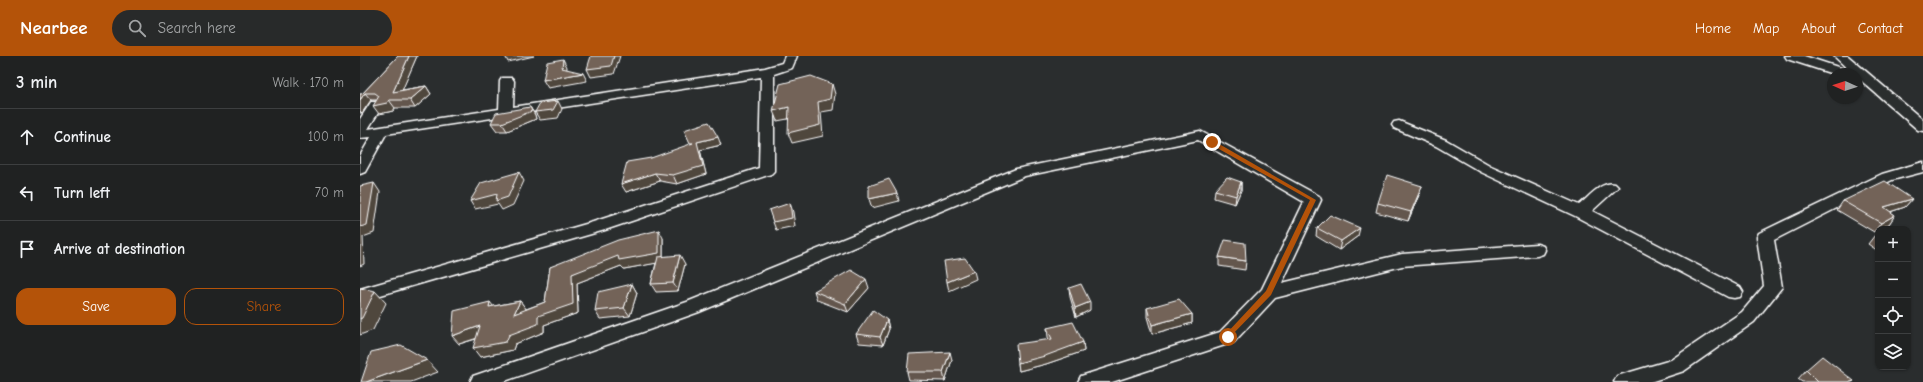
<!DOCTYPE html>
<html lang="en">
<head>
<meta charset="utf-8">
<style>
  body { margin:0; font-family:"Comic Neue",sans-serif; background:#282a2a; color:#f1f3f6 }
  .controls { position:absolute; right:12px; bottom:12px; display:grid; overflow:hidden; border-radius:8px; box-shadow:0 1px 3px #0004 }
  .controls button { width:36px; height:36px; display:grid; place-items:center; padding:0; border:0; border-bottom:1px solid #3d3f40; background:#202222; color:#f1f3f6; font:20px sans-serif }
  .compass { position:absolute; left:1467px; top:12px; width:36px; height:36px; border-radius:50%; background:#202222; box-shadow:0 1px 3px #0004; rotate:273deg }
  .stop { position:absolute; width:12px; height:12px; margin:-9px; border:3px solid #b45309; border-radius:50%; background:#fff }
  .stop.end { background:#b45309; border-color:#fff; box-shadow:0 1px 4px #0008 }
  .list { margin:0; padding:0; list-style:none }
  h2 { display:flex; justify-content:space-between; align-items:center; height:52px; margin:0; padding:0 16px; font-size:17px }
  h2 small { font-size:13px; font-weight:400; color:#a2a4a5 }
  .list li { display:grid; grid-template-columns:26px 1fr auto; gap:12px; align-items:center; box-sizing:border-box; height:56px; padding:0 16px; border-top:1px solid #3d3f40 }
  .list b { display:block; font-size:15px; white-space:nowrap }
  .list em { font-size:13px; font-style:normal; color:#a2a4a5 }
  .actions { display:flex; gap:8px; padding:12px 16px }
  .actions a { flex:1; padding:9px 0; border:1px solid #b45309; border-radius:12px; text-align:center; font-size:14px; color:#b45309 }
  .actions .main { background:#b45309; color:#fff }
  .icon { flex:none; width:22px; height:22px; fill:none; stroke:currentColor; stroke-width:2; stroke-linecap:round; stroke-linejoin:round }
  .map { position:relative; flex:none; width:1563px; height:326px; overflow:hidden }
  header { display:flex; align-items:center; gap:24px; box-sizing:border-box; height:56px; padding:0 20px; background:#b45309; color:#fff }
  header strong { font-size:19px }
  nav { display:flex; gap:22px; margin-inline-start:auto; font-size:14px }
  .search { width:280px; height:36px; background:#282a2a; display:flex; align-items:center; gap:10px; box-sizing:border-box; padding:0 14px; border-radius:22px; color:#a2a4a5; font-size:15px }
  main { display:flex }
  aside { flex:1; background:#202222 }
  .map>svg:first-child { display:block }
</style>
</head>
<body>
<header>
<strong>Nearbee</strong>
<div class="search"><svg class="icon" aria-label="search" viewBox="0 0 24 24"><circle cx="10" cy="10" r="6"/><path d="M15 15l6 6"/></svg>Search here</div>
<nav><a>Home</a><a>Map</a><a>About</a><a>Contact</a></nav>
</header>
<main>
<aside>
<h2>3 min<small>Walk · 170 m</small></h2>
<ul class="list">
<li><svg class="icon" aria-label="ahead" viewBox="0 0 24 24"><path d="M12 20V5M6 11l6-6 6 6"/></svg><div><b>Continue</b></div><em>100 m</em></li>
<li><svg class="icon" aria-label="left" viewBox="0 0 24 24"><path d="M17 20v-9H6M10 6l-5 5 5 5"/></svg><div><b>Turn left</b></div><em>70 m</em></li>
<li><svg class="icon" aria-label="arrive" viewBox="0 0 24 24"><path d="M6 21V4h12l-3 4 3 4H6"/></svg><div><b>Arrive at destination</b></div></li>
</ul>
<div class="actions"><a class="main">Save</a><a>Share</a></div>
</aside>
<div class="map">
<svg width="1563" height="326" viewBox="0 0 1563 326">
  <rect width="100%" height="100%" fill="#2a2d2e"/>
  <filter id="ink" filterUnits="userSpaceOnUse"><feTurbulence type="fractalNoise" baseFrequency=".025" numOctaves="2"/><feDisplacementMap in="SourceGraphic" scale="8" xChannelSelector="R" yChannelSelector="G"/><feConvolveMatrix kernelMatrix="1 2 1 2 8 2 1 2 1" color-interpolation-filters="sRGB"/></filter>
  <g filter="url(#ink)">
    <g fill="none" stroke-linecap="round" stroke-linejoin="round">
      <!-- street casing -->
      <g stroke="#fff" stroke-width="3">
        <g id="street">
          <polygon points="425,0 437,0 432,12 414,18 414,115 411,118 245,174 0,245 0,233 233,166 399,112 401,21 26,78 5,116 0,118 0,100 11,81 0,82 0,63 11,46 21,46 23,49 8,73 139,53 140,25 142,22 152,22 154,25 153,51 405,12 422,7"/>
          <polygon points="1425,0 1444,0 1490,15 1491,18 1473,18 1427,3"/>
          <polygon points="1474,0 1488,0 1563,64 1563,75 1558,74 1497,21 1497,18 1493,18"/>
          <path d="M1039,65L1086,84L1131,110L1219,149C1229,141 1242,124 1255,128L1258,131L1255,134L1232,155L1380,231L1383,236L1380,241L1374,242L1368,241L1215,160L1121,116L1076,90L1034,72L1032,69L1034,66Z"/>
          <polygon points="840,75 959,140 961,144 922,227 1042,198 1177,188 1183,190 1185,194 1183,198 1177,200 1042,210 915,242 874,286 752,326 718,326 721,320 860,276 902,233 944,146 838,84 665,120 339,256 142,326 110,326 113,320 327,246 656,113"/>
          <polygon points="1563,106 1563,116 1532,124 1414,184 1422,231 1394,266 1324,315 1290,326 1254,326 1257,320 1311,304 1382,256 1404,230 1397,181 1399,177 1522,118"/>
        </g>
      </g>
      <!-- street -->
      <use href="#street" fill="#2a2d2e" fill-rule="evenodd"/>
    </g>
    <!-- wall -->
    <g fill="#63564d" stroke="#fff">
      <polygon points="38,0 57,0 42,34 66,30 71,38 55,52 35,52 33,55 19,58 16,44 11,44 2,57 0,57 0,38 2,38"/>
      <polygon points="170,51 175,59 176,63 147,75 137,75 131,67"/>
      <polygon points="361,89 340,94 346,118 317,128 300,125 266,136 291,102"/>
      <polygon points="881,126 881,134 875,148 854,142 855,134"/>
      <polygon points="1062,130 1059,139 1048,165 1016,156 1018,147"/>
      <polygon points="1552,143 1545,151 1530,156 1535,159 1529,168 1518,173 1514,176 1477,154 1483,145"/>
      <polygon points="957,172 998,180 979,194 956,180"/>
      <polygon points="1518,178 1518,195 1508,188 1515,179"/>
      <polygon points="303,182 303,201 325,208 318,235 296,236 291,228 296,207 264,213 261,210 217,227 218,257 184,269 184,276 155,288 153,294 120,301 116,283 99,288 134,250 160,245 166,253 185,246 190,211"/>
      <polygon points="859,201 886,205 885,214 859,210"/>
      <polygon points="272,228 277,237 270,260 240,263 235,255"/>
      <polygon points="509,232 488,256 457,244 454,235"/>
      <polygon points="709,232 730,254 716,261 710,241"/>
      <polygon points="787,252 832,258 832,267 792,278 787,261"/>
      <polygon points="527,264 529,273 523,289 499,287 496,278"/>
      <polygon points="687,272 723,286 724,295 686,308 659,315 658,307 689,284 688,281"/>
      <polygon points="592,304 585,325 549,324 547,316"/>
      <polygon points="1446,314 1494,325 1492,326 1442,326 1438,323"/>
    </g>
    <!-- shaded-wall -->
    <g fill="#50463e" stroke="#fff">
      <polygon points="49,0 57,0 38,44 33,36"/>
      <polygon points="145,0 174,0 148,6"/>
      <polygon points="254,0 260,0 254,18 231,21 227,13"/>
      <polygon points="203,3 207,11 206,20 202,12"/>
      <polygon points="223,17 227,25 188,32 183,24"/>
      <polygon points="472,28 475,38 473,54 461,56 463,80 432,87 428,77 458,46"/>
      <polygon points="66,30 71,38 55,52 50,44"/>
      <polygon points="5,37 11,44 2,57 0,55 0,44"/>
      <polygon points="29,44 35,52 33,55 19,58 13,50"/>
      <polygon points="198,45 202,53 198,62 180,64 175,56"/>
      <polygon points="170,51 175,59 176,63 147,75 142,67"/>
      <polygon points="429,51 433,62 417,65 413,55"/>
      <polygon points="358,81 361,89 340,94 346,118 317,128 313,119 337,86"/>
      <polygon points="159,116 164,125 153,149 142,154 138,148 115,153 110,145"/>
      <polygon points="295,117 300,125 266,136 261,128"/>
      <polygon points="881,126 881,134 875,148 876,140"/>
      <polygon points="14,127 20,136 14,177 3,181 4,208 0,210 0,171"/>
      <polygon points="1062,130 1059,139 1048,165 1051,156"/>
      <polygon points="537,137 539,145 512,152 509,143"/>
      <polygon points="1552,143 1545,151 1517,160 1524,151"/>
      <polygon points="430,147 433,156 435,170 416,174 413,166"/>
      <polygon points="1535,159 1529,168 1518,173 1514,176 1521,167"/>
      <polygon points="1000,172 998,180 979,194 981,185"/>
      <polygon points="299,174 303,182 303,206 264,213 261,210 217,227 218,257 184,269 184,276 155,288 153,294 120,301 113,292 149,279 178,260 212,218"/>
      <polygon points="320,199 325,208 318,235 313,227"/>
      <polygon points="614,215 616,223 589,235 587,226"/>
      <polygon points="506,223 509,232 488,256 485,248"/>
      <polygon points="272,228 277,237 270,260 264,252"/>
      <polygon points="15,235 26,247 13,274 0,279 0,263"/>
      <polygon points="160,245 167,254 154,258"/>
      <polygon points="130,246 137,255 129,251"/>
      <polygon points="730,246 730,254 716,261 715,252"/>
      <polygon points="832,258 832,267 792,278 792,269"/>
      <polygon points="527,264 529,273 523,289 520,281"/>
      <polygon points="120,270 127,279 99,288 92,280"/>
      <polygon points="723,286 724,295 686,308 659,315 658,307"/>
      <polygon points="590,296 592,304 585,325 583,316"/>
      <polygon points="67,304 78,316 51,326 6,326"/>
    </g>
    <!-- building -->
    <g fill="#736459" stroke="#fff">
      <polygon points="38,0 49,0 33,36 66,30 50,44 29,44 27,47 13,50 19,40 15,37 5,37 0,44 0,38 2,38"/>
      <polygon points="231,0 254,0 251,10 227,13"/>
      <polygon points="203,3 202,12 223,17 183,24 187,6"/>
      <polygon points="451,20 472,28 470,43 458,46 460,69 428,77 429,51 413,55 420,28"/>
      <polygon points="198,45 193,54 175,56 180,47"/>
      <polygon points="170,51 172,55 142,67 131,67 136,57"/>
      <polygon points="349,66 358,81 337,86 343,110 313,119 295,117 261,128 267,106 291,102 333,87 330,87 324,74"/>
      <polygon points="159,116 148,141 136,145 137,138 110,145 121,127"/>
      <polygon points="1027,119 1062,130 1051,156 1018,147"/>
      <polygon points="867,121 881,126 876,140 855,134"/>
      <polygon points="529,123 537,137 509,143 509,130"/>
      <polygon points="1525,125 1552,143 1524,151 1535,159 1521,167 1483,145"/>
      <polygon points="14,127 7,169 0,171 0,130"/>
      <polygon points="430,147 432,162 413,166 409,154"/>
      <polygon points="970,159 1000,172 981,185 957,172"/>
      <polygon points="299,174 299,197 259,204 258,200 212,218 213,248 178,260 178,268 149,279 146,286 113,292 120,270 92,280 94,255 130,246 129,251 160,245 154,258 185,246 190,211 258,184"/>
      <polygon points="1518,178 1518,182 1515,179"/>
      <polygon points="865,184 885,187 886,205 859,201"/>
      <polygon points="1548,188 1552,190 1548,193"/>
      <polygon points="320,199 313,227 291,228 298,201"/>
      <polygon points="605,202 614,215 587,226 584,205"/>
      <polygon points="491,214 506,223 485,248 454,235"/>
      <polygon points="272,228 264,252 235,255 238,236"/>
      <polygon points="721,228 730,246 715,252 709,232"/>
      <polygon points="0,232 15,235 2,262 0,263"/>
      <polygon points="819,243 832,258 792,269 787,252"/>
      <polygon points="513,254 527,264 520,281 496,278"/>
      <polygon points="713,266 723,286 685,300 658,307 656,288 692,283 687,272"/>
      <polygon points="41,289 67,304 6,326 1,326 11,296"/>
      <polygon points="590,296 583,316 547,316 549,298"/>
      <polygon points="1462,300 1494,325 1491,326 1458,326 1446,314"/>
    </g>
  </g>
  <!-- route -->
  <polygon fill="#b45309" points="850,85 854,85 956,144 911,239 868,283 865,283 865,279 906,235 950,144 850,88"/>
</svg>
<div class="controls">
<button>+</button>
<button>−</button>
<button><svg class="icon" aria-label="locate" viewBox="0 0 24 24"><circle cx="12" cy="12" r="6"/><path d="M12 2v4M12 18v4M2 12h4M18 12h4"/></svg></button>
<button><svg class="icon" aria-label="layers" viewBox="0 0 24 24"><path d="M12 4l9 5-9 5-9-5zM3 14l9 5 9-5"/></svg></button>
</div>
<svg class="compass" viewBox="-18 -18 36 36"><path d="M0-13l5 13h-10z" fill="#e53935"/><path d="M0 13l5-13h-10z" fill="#a2a4a5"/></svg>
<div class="stop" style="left:868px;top:281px"></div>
<div class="stop end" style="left:852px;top:86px"></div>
</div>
</main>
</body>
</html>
